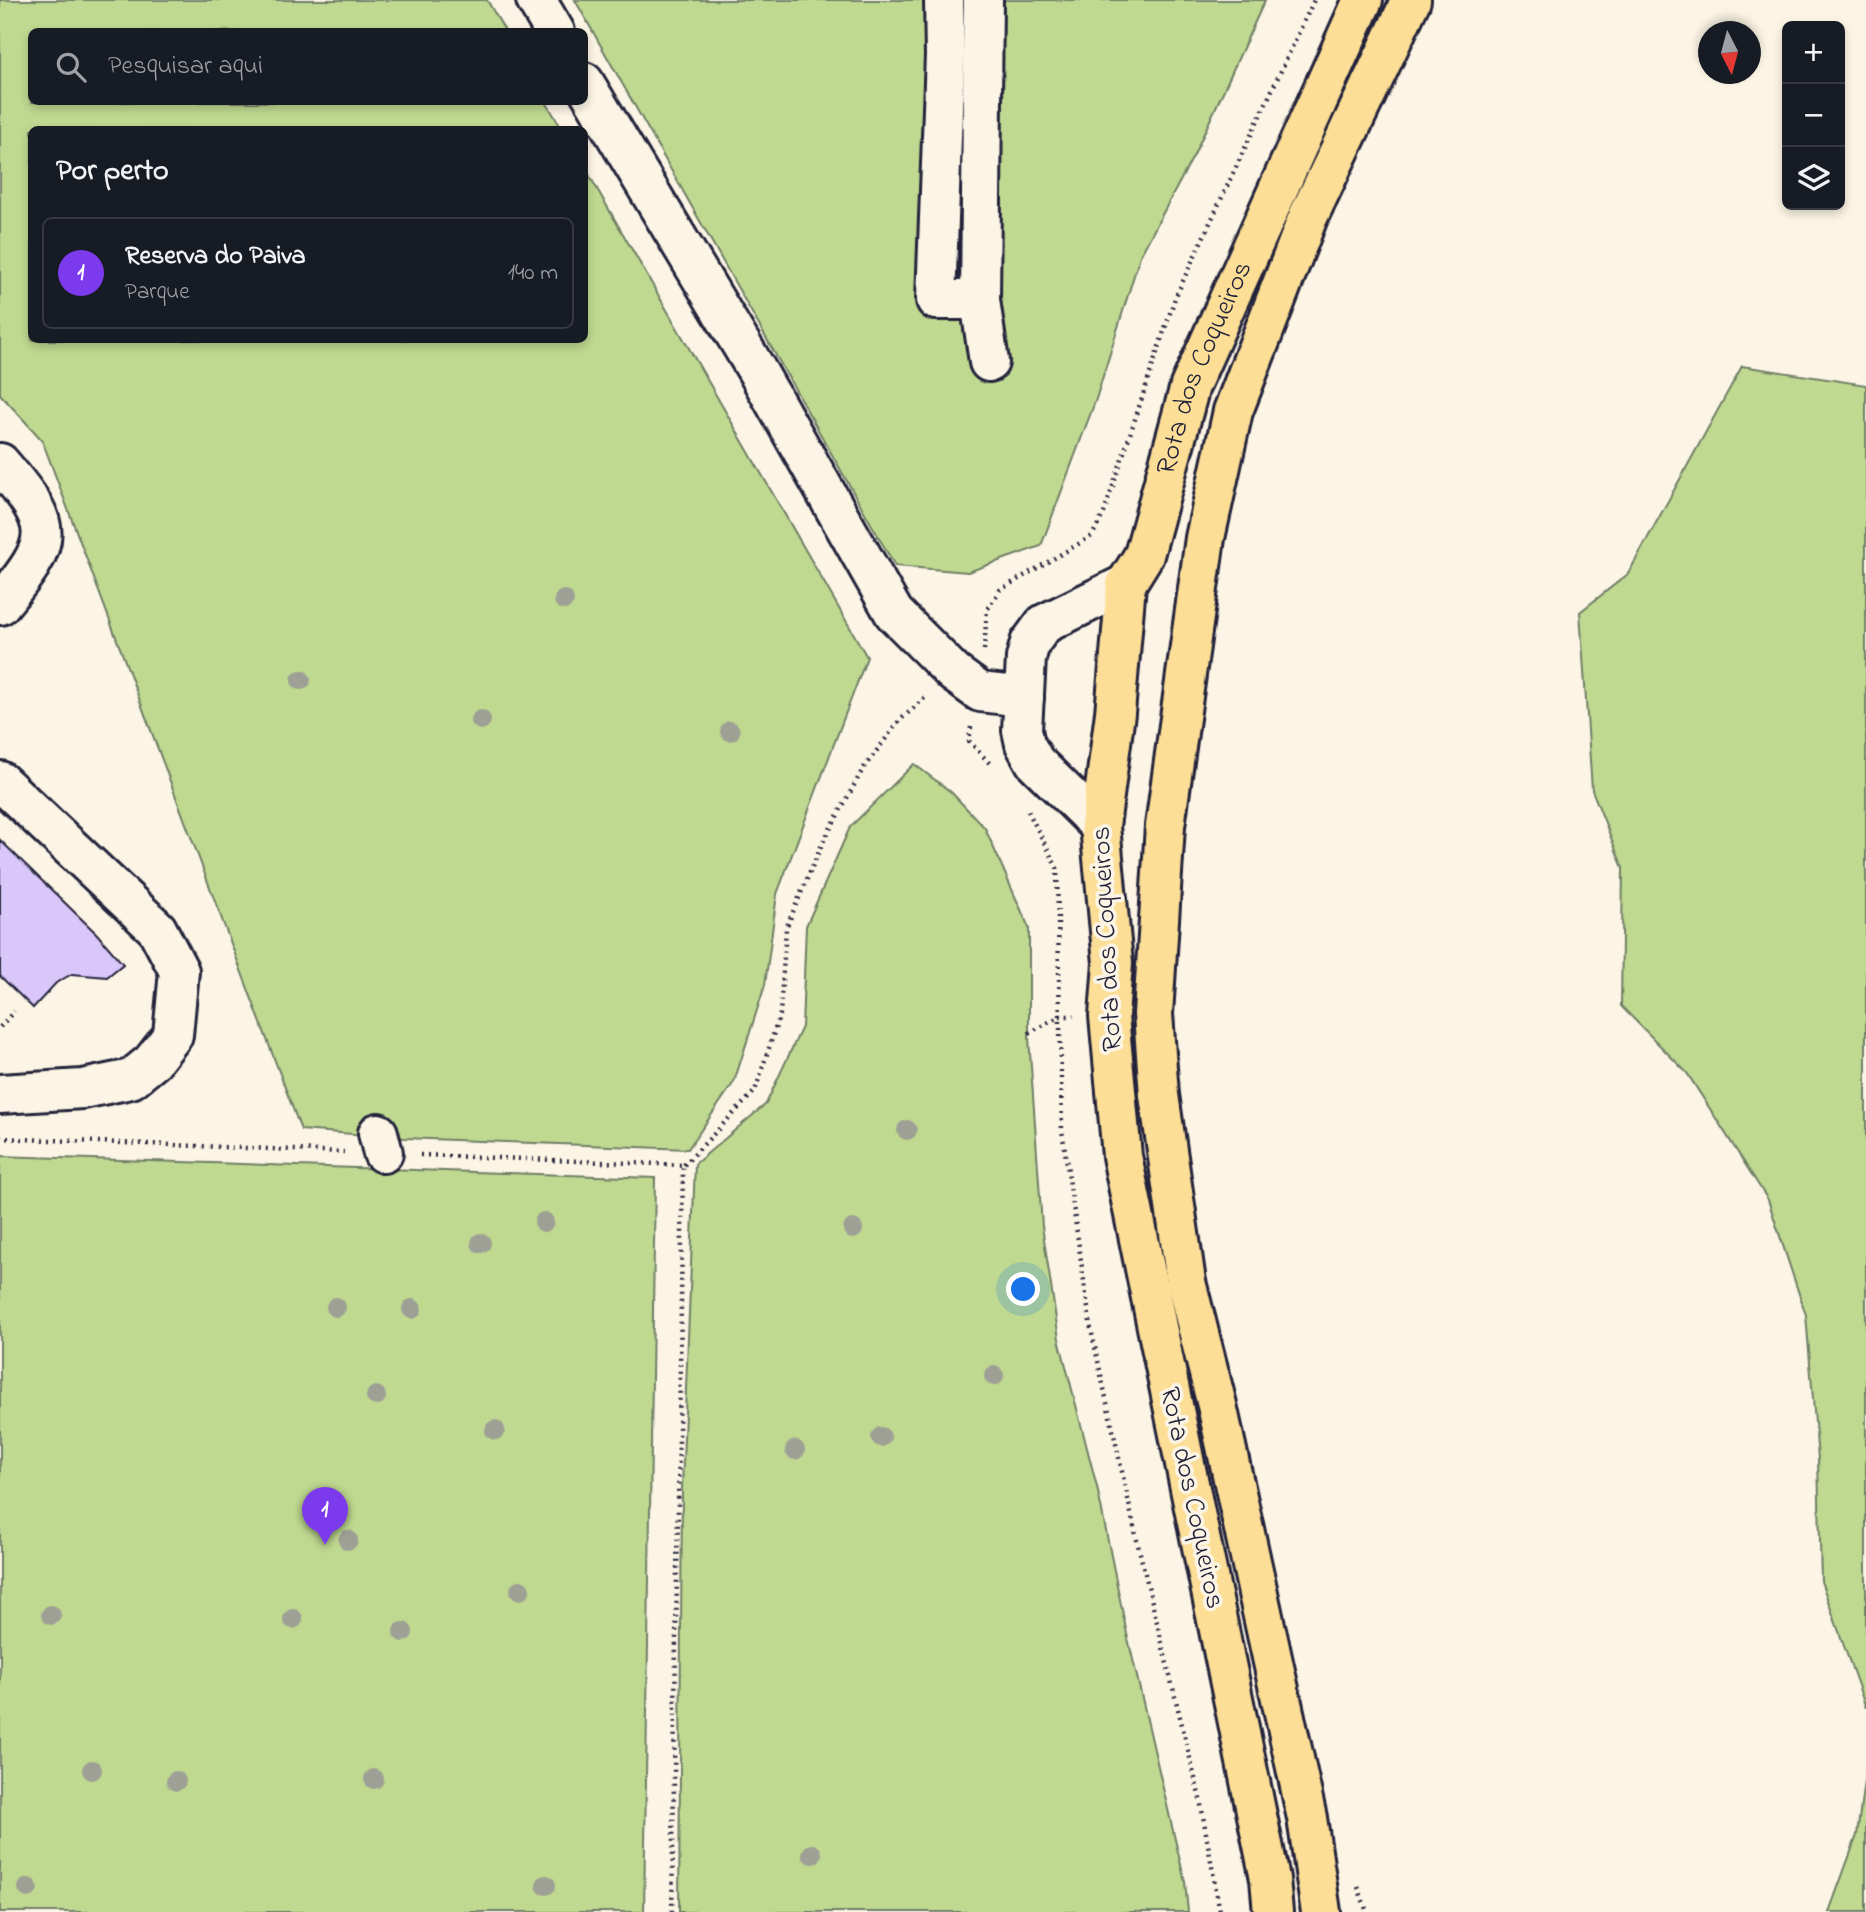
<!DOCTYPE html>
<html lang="pt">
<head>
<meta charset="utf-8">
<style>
  body { margin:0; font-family:"Indie Flower",sans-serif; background:#20242c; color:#f1f3f6 }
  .controls { position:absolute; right:21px; top:21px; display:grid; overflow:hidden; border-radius:10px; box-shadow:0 4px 10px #0003 }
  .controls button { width:63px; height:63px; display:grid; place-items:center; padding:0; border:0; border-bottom:2px solid #363941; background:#171b24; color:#f1f3f6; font:35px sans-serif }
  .compass { position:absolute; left:1698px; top:21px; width:63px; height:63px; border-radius:50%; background:#171b24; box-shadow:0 4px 10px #0003; rotate:174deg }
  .you { position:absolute; left:1024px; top:1290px; width:24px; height:24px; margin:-18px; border:5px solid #fff; border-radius:50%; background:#1a73e8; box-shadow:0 0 0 10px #1a73e833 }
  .badge { display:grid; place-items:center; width:46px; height:46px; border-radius:50%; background:#7c3aed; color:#fff; font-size:23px; font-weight:700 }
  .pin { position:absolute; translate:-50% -58px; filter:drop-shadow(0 2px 4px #0008) }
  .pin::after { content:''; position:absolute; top:37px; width:24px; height:21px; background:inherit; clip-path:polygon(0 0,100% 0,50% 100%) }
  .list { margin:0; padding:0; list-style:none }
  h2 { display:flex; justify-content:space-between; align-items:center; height:91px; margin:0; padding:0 28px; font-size:30px }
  h2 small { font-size:23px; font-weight:400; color:#9ea1a6 }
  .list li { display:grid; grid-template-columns:46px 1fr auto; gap:21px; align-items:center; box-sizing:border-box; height:112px; margin:0 14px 14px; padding:0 14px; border:2px solid #363941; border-radius:10px }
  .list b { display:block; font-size:26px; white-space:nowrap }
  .list p { margin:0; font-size:23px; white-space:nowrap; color:#9ea1a6 }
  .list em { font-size:23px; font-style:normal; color:#9ea1a6 }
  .icon { flex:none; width:38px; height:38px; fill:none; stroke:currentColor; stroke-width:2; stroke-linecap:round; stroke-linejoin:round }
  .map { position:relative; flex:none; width:1866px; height:1912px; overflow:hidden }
  .search { position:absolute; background:#171b24; box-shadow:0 4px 10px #0003; left:28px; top:28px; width:560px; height:77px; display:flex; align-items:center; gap:18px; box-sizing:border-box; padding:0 24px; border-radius:10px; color:#9ea1a6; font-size:26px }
  .panel { position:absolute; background:#171b24; box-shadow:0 4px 10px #0003; left:28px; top:126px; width:560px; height:217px; border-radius:10px }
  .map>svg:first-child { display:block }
</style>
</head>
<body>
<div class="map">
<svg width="1866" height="1912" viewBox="0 0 1866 1912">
  <rect width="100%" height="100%" fill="#fcf5e5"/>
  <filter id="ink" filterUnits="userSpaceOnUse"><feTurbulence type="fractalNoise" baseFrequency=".0143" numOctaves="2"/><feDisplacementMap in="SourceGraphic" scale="14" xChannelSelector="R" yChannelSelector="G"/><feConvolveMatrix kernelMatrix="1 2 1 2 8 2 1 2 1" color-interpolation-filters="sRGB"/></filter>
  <g filter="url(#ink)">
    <!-- green -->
    <g fill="#bfd990" stroke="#707e66" stroke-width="2">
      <polygon points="0,0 487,0 505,31 32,32 32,102 546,102 562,129 32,130 32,340 584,340 585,168 867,657 777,894 765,985 734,1082 688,1149 404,1138 301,1130 42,440 0,394"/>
      <polygon points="575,0 1265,0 1194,155 1140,256 1096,399 1041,546 968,572 895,566"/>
      <polygon points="1742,366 1866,385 1866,1708 1821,1581 1818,1459 1806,1315 1768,1200 1687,1073 1621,1006 1623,868 1592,790 1580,612 1628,574"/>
      <polygon points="914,764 951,792 985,828 1029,928 1029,1037 1042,1226 1059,1339 1097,1487 1127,1634 1185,1882 1188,1912 679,1912 682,1488 695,1164 766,1104 802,1027 806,926 850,827"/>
      <polygon points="0,1156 655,1178 644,1912 0,1912"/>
      <polygon points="1866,1766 1866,1912 1829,1912 1857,1835"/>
    </g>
    <!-- building -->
    <polygon fill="#d9c7f9" stroke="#22223b" stroke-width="2" points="0,840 97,934 123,964 107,977 72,974 56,983 33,1008 0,976"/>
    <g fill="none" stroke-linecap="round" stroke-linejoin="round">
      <!-- minor casing -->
      <g stroke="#22223b" stroke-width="44">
        <g id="minor">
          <polyline points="536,0 555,32"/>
          <polyline points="944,0 945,55 936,300 980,300"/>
          <polyline points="983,0 980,300 989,362"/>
          <polyline points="584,82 756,369 894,613 954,673 980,692 1024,697"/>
          <path d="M0,463C56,528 55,539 0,605"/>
          <polyline points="0,781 157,929 179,971 173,1035 152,1062 131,1079 83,1089 0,1094"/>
          <polyline points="1100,826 1035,762 1025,744 1022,730 1026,658 1030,643 1044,624 1126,584"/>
          <polyline points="378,1133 383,1153"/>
        </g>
      </g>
      <!-- major casing -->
      <g stroke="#22223b" stroke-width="44">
        <g id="major">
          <path id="s1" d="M1273,1912L1270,1879L1122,1156L1109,1016L1113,963L1100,826L1115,713L1126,584L1144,555L1190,386L1363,0"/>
          <polyline points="1321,1912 1307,1818 1217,1405 1186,1282 1159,1095 1153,1014 1165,826 1205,538 1233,411 1308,217 1411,0"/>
        </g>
      </g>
      <!-- path -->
      <g stroke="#22223b" stroke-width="4.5" stroke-dasharray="2 5" stroke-linecap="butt">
        <polyline points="984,650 987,610 1000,590 1092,536 1104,513 1175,298 1314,0"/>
        <polyline points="971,727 969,741 992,766"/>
        <polyline points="1028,811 1057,868 1062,1130 1091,1329 1138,1545 1200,1799 1220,1912"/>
        <polyline points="0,1027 14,1011"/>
        <polyline points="1029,1033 1060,1016 1074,1016"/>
        <polyline points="0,1138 344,1152"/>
        <polyline points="420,1155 683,1165 672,1912"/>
        <polyline points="684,1165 755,1091 780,1014 786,928 823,842 863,769 899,721 927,696"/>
        <polyline points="1358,1887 1367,1912"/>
      </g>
      <!-- minor -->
      <use href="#minor" stroke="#fcf5e5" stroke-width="38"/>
      <!-- major -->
      <use href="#major" stroke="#fcde96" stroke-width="38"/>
    </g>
    <!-- trees -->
    <g fill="#9e9f95">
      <circle cx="564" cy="600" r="10"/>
      <circle cx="301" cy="680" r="10"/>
      <circle cx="481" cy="720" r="10"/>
      <circle cx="730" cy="731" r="10"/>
      <circle cx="907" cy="1130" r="10"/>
      <circle cx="544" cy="1222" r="10"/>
      <circle cx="853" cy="1229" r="10"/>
      <circle cx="481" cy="1243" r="10"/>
      <circle cx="336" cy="1307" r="10"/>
      <circle cx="412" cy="1309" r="10"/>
      <circle cx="994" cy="1376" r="10"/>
      <circle cx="376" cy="1396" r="10"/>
      <circle cx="495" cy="1430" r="10"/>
      <circle cx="881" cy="1437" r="10"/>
      <circle cx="795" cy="1450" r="10"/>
      <circle cx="348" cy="1540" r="10"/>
      <circle cx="520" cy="1590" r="10"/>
      <circle cx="51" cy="1615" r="10"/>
      <circle cx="293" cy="1619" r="10"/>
      <circle cx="403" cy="1632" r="10"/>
      <circle cx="92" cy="1770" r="10"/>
      <circle cx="374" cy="1779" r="10"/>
      <circle cx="176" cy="1781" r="10"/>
      <circle cx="812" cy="1854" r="10"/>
      <circle cx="546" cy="1885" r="10"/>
      <circle cx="28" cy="1888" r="10"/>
    </g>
  </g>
  <g text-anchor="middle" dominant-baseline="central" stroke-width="7" stroke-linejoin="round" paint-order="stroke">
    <!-- street labels -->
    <g font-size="28" fill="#22223b" stroke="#fcf5e5">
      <text stroke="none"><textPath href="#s1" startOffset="1577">Rota dos Coqueiros</textPath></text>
      <text transform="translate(1108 939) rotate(-93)">Rota dos Coqueiros</text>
      <text transform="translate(1191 1498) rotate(78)">Rota dos Coqueiros</text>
    </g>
  </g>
</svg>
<div class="controls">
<button>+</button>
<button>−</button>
<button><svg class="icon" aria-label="layers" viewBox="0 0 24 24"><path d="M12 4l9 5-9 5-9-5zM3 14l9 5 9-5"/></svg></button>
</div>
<svg class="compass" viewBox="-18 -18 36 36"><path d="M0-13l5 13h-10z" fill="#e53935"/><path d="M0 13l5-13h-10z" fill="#9ea1a6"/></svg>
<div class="you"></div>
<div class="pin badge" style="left:325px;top:1545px">1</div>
<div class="search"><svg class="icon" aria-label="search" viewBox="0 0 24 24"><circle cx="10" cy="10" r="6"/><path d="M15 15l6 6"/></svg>Pesquisar aqui</div>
<section class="panel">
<h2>Por perto<small></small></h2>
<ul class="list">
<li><span class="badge">1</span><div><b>Reserva do Paiva</b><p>Parque</p></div><em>140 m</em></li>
</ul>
</section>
</div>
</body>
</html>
